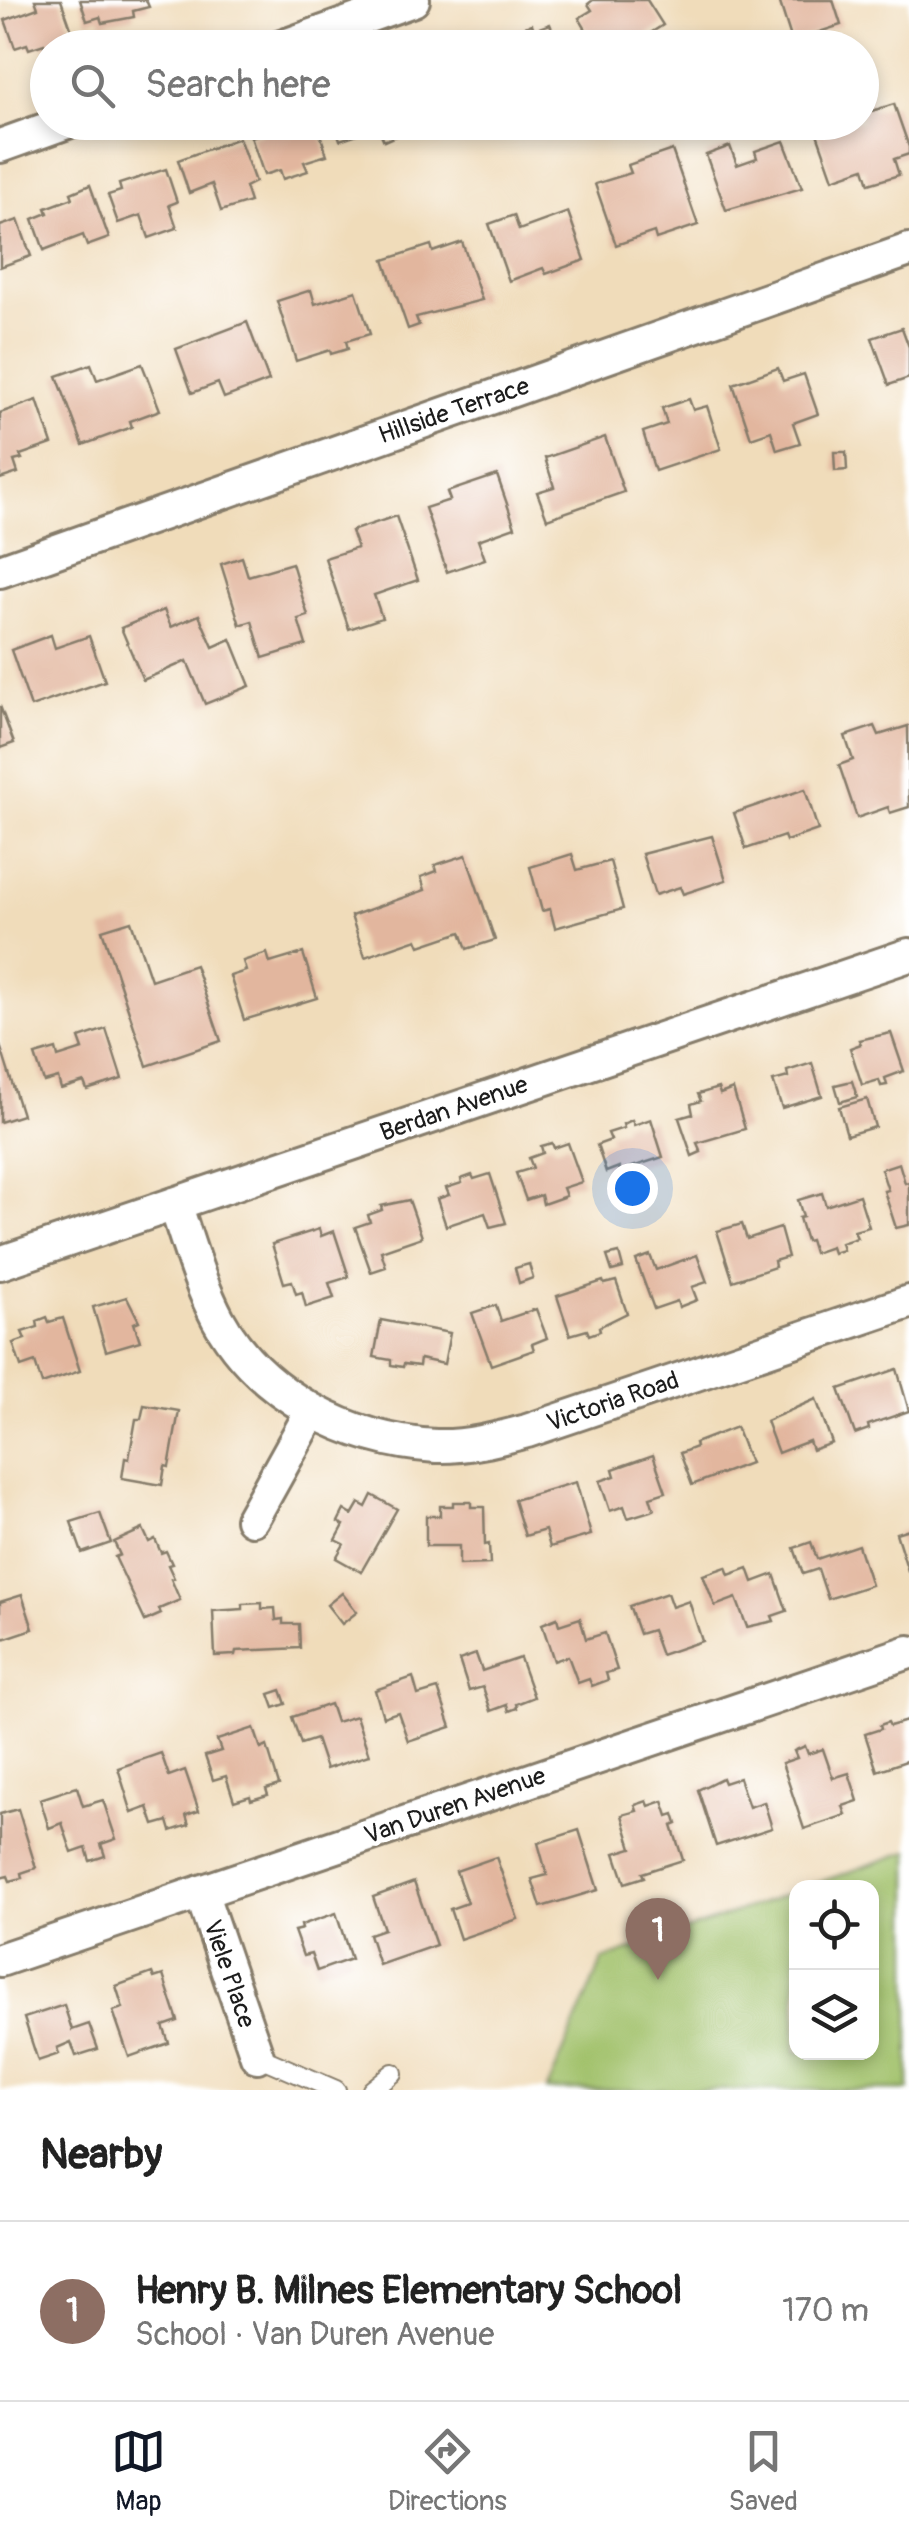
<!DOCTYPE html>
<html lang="en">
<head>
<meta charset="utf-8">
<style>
  body { margin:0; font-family:Pangolin,sans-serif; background:#f2f2f2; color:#222 }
  .controls { position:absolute; right:30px; bottom:30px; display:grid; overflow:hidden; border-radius:20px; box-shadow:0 5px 15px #0003 }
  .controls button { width:90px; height:90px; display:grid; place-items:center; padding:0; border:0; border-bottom:2px solid #e0e0e0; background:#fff; color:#222; font:50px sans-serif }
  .you { position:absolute; left:632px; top:1188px; width:35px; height:35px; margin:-25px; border:8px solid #fff; border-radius:50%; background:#1a73e8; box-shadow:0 0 0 15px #1a73e833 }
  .badge { display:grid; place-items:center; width:65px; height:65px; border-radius:50%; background:#111827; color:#fff; font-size:32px; font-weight:700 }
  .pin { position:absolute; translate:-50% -82px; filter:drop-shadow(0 2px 5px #0008) }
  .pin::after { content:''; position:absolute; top:52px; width:35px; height:30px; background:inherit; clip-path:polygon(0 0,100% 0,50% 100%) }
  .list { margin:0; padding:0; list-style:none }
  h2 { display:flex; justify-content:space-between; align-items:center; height:130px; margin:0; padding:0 40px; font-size:42px }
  h2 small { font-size:32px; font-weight:400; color:#767676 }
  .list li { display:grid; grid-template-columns:65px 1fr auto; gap:30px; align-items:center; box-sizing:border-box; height:180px; padding:0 40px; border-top:2px solid #e0e0e0 }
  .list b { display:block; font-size:38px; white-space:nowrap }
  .list p { margin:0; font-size:32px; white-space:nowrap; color:#767676 }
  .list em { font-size:32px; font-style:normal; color:#767676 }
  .icon { flex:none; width:55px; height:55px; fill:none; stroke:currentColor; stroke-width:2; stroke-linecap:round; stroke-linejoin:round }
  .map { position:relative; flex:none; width:909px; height:2090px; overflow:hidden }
  .search { position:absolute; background:#fff; box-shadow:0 5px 15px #0003; left:30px; right:30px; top:30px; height:110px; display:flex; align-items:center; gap:25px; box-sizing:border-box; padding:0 35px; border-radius:55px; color:#767676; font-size:38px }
  .sheet { height:310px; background:#fff }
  nav { display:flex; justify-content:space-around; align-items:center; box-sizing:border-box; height:140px; border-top:2px solid #e0e0e0; background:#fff; font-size:28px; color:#767676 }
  nav a { display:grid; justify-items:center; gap:5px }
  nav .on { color:#111827 }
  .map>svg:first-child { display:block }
</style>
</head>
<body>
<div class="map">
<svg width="909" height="2090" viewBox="0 0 909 2090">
  <rect width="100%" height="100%" fill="#fff"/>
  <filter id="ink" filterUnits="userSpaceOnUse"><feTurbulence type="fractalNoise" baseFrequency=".01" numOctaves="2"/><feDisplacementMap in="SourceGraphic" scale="20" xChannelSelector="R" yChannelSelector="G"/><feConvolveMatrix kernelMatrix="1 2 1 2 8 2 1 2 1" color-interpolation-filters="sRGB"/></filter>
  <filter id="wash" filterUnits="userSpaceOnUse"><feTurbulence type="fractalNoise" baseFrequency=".0048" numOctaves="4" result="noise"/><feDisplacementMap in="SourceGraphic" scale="40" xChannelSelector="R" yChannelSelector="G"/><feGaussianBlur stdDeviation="2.25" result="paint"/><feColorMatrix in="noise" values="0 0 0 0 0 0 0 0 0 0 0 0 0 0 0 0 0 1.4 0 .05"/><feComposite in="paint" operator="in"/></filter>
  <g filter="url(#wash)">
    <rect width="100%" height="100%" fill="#f0dcba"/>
    <!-- green -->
    <polygon fill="#a1c16a" stroke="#5e6e43" stroke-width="2.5" points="909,1851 909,2090 547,2090 603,1960 796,1891 796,2052 872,2052 872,1888 806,1887"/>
    <g id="blocks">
      <!-- building -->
      <g fill="#e2b69e">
        <polygon points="35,0 61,0 73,34 60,39 59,48 45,48 44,44 29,49 27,44 15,48 5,20 38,8"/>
        <polygon points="80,0 146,0 149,7 133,11 134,17 102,23 100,17 87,21"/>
        <polygon points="593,0 647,0 663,25 627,48 597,48 579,18 592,10 588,4"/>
        <polygon points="779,0 833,0 841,25 792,41"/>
        <polygon points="532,24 534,30 550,24 560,48 508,48 506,42 518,37 516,31"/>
        <polygon points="865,88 872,111 894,104 909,147 909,154 894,159 899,175 869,184 864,168 833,179 813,122 862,122 862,89"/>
        <polygon points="282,122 316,122 327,155 304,162 308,171 283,179 280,170 264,175 251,137 283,126"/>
        <polygon points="334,122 404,122 407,131 384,141 378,127 340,140"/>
        <polygon points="239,138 255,182 245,187 250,202 221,211 212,184 189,193 178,160"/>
        <polygon points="784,141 802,188 726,210 706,155 730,146 737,165 757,158 755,151"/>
        <polygon points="672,150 698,225 656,239 654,232 616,245 595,184 631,173 628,165"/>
        <polygon points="166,169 177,202 169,205 177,228 149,238 141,215 118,223 108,195 121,191 119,184"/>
        <polygon points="90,185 109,238 87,246 83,235 44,250 33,219 48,213 46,208 73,198 71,193"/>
        <polygon points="568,212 585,260 546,274 543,268 509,281 489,224 514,215 519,230"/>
        <polygon points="18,220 31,256 0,267 0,226"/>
        <polygon points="462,242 482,300 416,317 419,325 408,329 384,260 431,245 433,252"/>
        <polygon points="311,290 315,304 356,291 370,334 346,341 348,349 331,354 330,350 296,361 277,301"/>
        <polygon points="247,322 269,381 224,398 218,383 192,393 176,349"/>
        <polygon points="902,328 909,347 909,378 889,385 872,338"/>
        <polygon points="91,364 97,380 142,364 160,410 130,421 132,427 83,445 57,376"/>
        <polygon points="778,368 783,381 804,374 818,414 793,423 800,443 777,450 771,431 751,438 733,384"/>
        <polygon points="689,399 693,410 707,406 721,449 655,471 643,432 667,424 662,408"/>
        <polygon points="37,400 52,444 20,455 22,459 14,461 18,473 0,479 0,413"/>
        <polygon points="605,437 624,492 547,519 537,492 554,487 545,458"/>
        <polygon points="834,452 846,452 847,470 835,471"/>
        <polygon points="497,475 515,527 478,540 485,559 447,572 425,508 450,500 447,492"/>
        <polygon points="396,516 418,580 374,595 382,618 349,629 325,558 357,548 351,531"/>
        <polygon points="242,557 248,576 292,563 308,616 298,619 306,645 263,658 252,621 240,625 221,564"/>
        <polygon points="164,610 171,627 199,615 213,647 231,639 250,686 205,704 187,661 143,680 121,628"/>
        <polygon points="51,635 55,648 89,636 105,681 31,707 11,650"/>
        <polygon points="0,706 14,743 0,748"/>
        <polygon points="875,726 879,735 908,726 909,807 890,813 888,807 857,818 839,765 853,760 845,736"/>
        <polygon points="805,789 818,830 786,841 784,836 746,849 734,813"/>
        <polygon points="712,836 726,880 683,894 680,887 655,895 642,854"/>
        <polygon points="572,854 577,870 610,861 623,909 555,928 550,909 542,911 530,867"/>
        <polygon points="466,855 495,940 467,949 461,932 420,946 417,939 365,957 351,916 425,890 421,877 437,871 435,865"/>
        <polygon points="131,921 151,980 195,965 221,1041 147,1066 102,930"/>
        <polygon points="267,953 270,963 303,953 317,998 244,1020 230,976 246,971 243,961"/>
        <polygon points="106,1029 122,1079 87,1090 84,1082 61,1089 58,1078 44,1082 35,1055 56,1049 58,1057 83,1049 79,1038"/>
        <polygon points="891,1033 904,1071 885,1078 887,1085 881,1086 879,1080 862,1085 850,1048 861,1044 859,1040"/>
        <polygon points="0,1045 22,1115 0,1122"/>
        <polygon points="812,1063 822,1096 782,1108 773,1081 788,1077 787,1071"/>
        <polygon points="852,1081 857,1097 840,1102 835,1085"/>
        <polygon points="718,1088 720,1094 733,1089 745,1129 697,1143 701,1152 692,1156 679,1118 693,1114 691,1104 701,1101 698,1094"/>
        <polygon points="867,1099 875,1127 847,1135 839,1107"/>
        <polygon points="651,1119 663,1157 620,1171 619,1167 606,1172 597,1145 611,1140 608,1133 624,1128 623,1124 632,1120 634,1125"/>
        <polygon points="552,1143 554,1148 568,1143 582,1182 563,1188 566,1196 543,1204 541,1195 526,1200 516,1173 533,1168 529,1158 543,1153 541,1146"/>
        <polygon points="899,1163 905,1183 909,1182 909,1225 896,1228 884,1191 888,1190 881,1169"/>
        <polygon points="490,1174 506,1223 490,1227 485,1213 446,1226 437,1199 449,1195 446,1188 462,1183 461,1179 472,1175 474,1179"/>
        <polygon points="822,1193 826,1206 859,1195 869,1227 854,1231 857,1238 841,1243 843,1250 833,1253 831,1247 814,1253 810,1240 806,1241 799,1218 803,1217 798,1200"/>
        <polygon points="409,1200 422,1237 381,1251 386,1267 371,1272 355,1227 370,1222 368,1215 382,1210 381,1206"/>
        <polygon points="742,1224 747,1239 780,1228 788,1257 774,1261 775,1267 733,1281 717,1231"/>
        <polygon points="319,1229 321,1236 334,1231 349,1277 329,1283 334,1298 306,1307 302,1292 296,1294 292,1281 284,1283 272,1244"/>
        <polygon points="619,1253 623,1268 612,1271 607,1256"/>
        <polygon points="650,1255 656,1270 697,1255 707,1282 692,1287 697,1300 679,1307 677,1301 654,1309 636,1260"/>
        <polygon points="529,1264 533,1278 519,1283 515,1268"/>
        <polygon points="603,1281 604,1284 616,1281 627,1313 599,1327 600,1331 589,1335 587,1330 570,1335 557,1296"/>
        <polygon points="127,1297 139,1321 134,1323 140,1341 106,1351 93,1307"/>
        <polygon points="496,1305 501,1321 536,1309 547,1338 532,1344 534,1350 491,1365 472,1313"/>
        <polygon points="47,1317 49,1322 63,1318 80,1371 42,1384 35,1362 21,1367 13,1343 25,1339 22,1332 38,1327 37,1321"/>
        <polygon points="381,1320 450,1333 444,1364 420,1359 419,1366 404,1364 403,1367 391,1365 391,1360 374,1357"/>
        <polygon points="897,1369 909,1411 868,1425 869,1429 855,1434 839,1389"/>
        <polygon points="816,1399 832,1443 812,1450 809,1441 778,1453 766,1421"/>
        <polygon points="144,1405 179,1411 169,1467 165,1466 162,1485 122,1478 125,1458 129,1459 136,1419 141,1419"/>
        <polygon points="736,1427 750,1463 692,1485 680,1453 696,1447 695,1443"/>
        <polygon points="653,1455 666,1492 650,1497 654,1510 628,1518 624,1506 610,1511 600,1481 615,1476 613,1469"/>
        <polygon points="576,1482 591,1535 550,1547 545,1530 525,1536 514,1500"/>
        <polygon points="372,1495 397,1509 361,1572 336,1558 344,1544 336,1540 344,1525 338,1522 344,1510 352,1515 359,1503 366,1507"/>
        <polygon points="453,1502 471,1502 471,1507 484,1507 485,1545 489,1544 490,1564 459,1565 459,1546 426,1546 426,1516 440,1516 440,1506 453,1506"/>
        <polygon points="100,1513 111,1543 82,1553 71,1522"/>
        <polygon points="143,1529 149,1542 155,1539 161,1553 166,1551 172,1564 168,1565 174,1578 171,1579 180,1600 159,1609 161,1614 145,1621 115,1557 120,1555 114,1542"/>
        <polygon points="909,1529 909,1571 908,1571 896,1533"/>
        <polygon points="811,1542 817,1559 858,1545 871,1585 828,1599 818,1569 803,1574 794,1548"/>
        <polygon points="726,1567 729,1575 748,1568 753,1582 774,1574 787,1611 772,1616 774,1621 747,1627 736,1598 715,1606 703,1575"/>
        <polygon points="342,1593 357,1612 342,1624 327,1605"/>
        <polygon points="667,1593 672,1607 689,1601 702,1641 661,1655 652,1630 639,1634 629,1606"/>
        <polygon points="22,1595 33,1629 0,1640 0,1602"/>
        <polygon points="262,1603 262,1609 275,1608 276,1620 283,1619 283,1624 299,1624 300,1648 236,1651 235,1655 215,1656 213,1611 243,1609 243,1604"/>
        <polygon points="557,1618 559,1625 580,1618 586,1639 605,1633 617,1670 606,1673 608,1680 592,1686 589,1679 578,1683 568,1656 554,1661 542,1624"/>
        <polygon points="476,1654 482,1671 520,1658 534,1697 516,1704 517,1708 509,1711 507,1705 491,1711 483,1687 469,1691 459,1660"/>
        <polygon points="413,1677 418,1695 438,1689 451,1727 408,1741 398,1712 383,1717 375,1690"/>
        <polygon points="281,1690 286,1704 274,1708 269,1694"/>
        <polygon points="330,1704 336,1722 356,1716 369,1755 326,1769 316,1739 301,1744 292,1717"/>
        <polygon points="907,1721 909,1760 877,1771 865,1734 881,1729 880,1725 888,1722 890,1726"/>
        <polygon points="254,1728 261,1749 267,1746 279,1785 266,1789 268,1795 251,1800 250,1796 234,1801 226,1776 213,1780 205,1756 221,1751 217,1740"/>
        <polygon points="805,1746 808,1754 823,1749 833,1778 849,1773 858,1801 843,1806 846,1815 804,1829 782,1763 797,1758 794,1751"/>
        <polygon points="161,1753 169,1776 185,1770 199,1811 186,1815 189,1825 171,1831 168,1821 154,1825 148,1807 132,1813 118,1768"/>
        <polygon points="722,1778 724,1783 739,1778 749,1807 764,1802 772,1828 716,1846 698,1790"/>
        <polygon points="77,1787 83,1806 103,1800 116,1839 101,1844 105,1856 90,1861 86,1848 72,1853 62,1823 49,1828 40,1799"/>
        <polygon points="647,1801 649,1806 663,1801 668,1816 674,1814 677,1824 672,1826 683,1860 642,1873 644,1877 625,1883 615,1853 632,1848 622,1815 637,1811 635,1805"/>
        <polygon points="18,1809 36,1868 21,1873 22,1878 10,1881 8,1876 0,1878 0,1814"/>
        <polygon points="579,1830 598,1890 541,1907 532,1879 547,1875 538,1843"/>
        <polygon points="496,1857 518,1919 460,1939 450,1909 467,1903 456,1871"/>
        <polygon points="414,1882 436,1945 379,1965 369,1934 384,1929 373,1897"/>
        <polygon points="336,1913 351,1959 317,1971 311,1954 303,1956 294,1931 302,1929 301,1925"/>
        <polygon points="152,1973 154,1978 163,1975 178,2021 163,2026 169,2043 129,2057 113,2011 123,2008 116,1986"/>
        <polygon points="64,2005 72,2030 89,2024 98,2049 76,2056 71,2042 57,2048 59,2054 38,2061 24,2018"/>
      </g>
    </g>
  </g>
  <g filter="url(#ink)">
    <use href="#blocks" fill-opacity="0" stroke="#867c6b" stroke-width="2.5"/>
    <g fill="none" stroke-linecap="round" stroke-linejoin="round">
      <!-- lane casing -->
      <g stroke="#867c6b" stroke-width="22">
        <g id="lane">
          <polyline points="257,2056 336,2090"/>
          <polyline points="372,2090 393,2073"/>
        </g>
      </g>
      <!-- street casing -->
      <g stroke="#867c6b" stroke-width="38">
        <g id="street">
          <polyline points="279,48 413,0"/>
          <polyline points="0,146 67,122"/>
          <polyline points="0,571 909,250"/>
          <path d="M175,1204C188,1242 199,1283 218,1319C260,1396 351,1441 436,1446C467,1447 497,1439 527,1431L909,1302"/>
          <polyline points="0,1263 909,955"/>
          <polyline points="252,1519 312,1411"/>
          <polyline points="201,1892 257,2056"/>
          <polyline points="0,1960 909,1652"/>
        </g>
      </g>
      <!-- lane -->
      <use href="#lane" stroke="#fff" stroke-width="18"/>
      <!-- street -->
      <use href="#street" stroke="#fff" stroke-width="32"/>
    </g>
  </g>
  <g text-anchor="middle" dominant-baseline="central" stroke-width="9" stroke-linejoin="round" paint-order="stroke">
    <!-- street labels -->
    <g font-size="25" fill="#1c1c1c" stroke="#fff">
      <text transform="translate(454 411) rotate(-19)">Hillside Terrace</text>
      <text transform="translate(454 1109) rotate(-19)">Berdan Avenue</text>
      <text transform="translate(613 1402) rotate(-19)">Victoria Road</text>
      <text transform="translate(455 1806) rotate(-19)">Van Duren Avenue</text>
      <text transform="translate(229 1974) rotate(71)">Viele Place</text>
    </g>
  </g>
</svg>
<div class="controls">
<button><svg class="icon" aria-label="locate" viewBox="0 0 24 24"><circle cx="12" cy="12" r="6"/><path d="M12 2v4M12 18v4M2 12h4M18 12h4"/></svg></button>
<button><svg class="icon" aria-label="layers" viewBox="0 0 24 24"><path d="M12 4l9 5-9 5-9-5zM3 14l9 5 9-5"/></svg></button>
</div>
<div class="you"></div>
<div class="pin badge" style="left:658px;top:1980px;background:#8d6e63">1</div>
<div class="search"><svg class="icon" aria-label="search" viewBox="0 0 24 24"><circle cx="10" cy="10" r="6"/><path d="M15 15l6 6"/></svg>Search here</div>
</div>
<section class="sheet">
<h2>Nearby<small></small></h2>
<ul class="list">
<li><span class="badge" style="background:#8d6e63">1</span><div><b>Henry B. Milnes Elementary School</b><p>School · Van Duren Avenue</p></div><em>170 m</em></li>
</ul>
</section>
<nav>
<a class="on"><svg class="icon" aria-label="map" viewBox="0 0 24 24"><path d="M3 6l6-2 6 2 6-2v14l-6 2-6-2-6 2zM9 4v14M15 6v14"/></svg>Map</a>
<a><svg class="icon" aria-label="directions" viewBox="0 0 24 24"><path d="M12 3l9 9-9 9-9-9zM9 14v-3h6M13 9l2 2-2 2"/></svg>Directions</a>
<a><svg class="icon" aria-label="saved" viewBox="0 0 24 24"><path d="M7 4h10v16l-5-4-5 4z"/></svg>Saved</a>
</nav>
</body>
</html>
